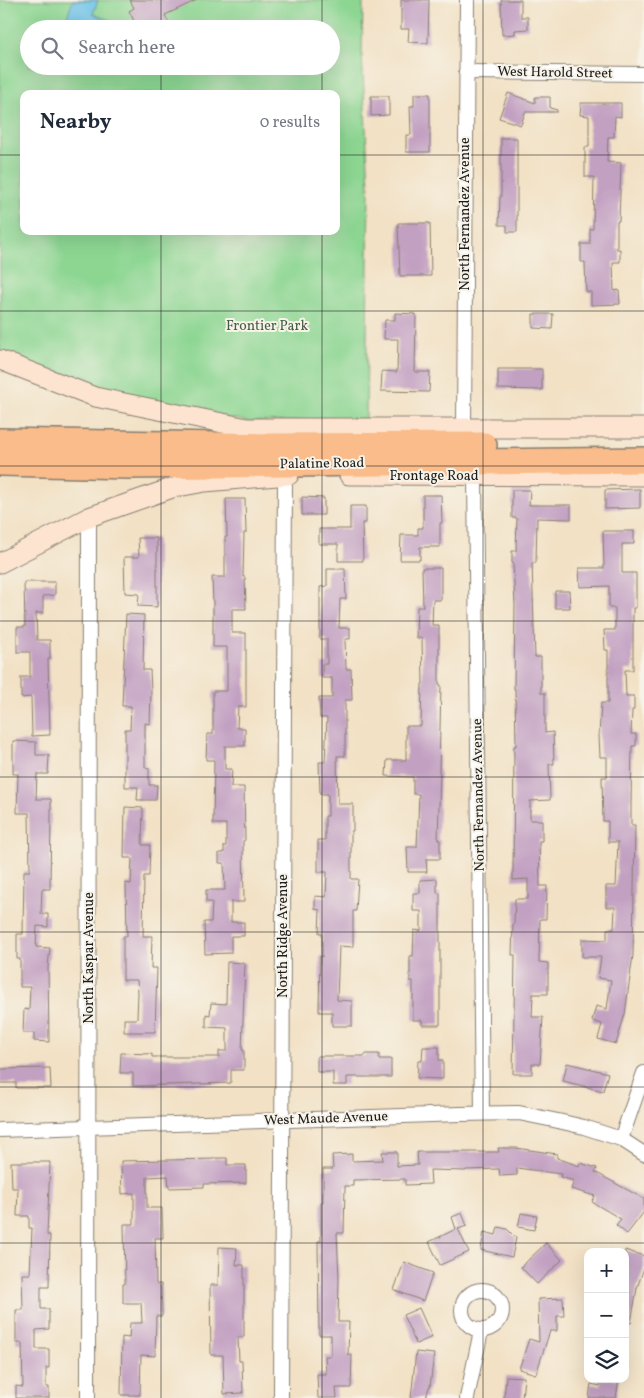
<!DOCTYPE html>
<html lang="en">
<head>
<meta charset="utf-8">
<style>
  body { margin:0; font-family:Vollkorn,serif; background:#f2f2f3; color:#1f2937 }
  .controls { position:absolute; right:15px; bottom:15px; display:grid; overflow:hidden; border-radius:10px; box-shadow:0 5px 20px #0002 }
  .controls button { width:45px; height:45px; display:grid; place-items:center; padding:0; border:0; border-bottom:1px solid #e0e1e3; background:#fff; color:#1f2937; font:25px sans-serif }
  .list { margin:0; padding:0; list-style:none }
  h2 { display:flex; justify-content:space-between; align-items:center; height:65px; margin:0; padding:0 20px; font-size:21px }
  h2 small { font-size:16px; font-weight:400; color:#747a83 }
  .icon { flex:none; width:28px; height:28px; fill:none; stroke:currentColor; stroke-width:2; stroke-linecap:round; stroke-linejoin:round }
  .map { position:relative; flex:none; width:644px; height:1398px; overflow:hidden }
  .search { position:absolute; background:#fff; box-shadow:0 5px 20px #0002; left:20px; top:20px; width:320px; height:55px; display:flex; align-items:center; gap:12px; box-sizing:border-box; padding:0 18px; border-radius:28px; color:#747a83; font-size:19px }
  .panel { position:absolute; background:#fff; box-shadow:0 5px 20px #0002; left:20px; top:90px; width:320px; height:145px; border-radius:10px }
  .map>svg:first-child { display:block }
</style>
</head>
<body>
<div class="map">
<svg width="644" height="1398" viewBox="0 0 644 1398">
  <rect width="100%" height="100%" fill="#f7f3e8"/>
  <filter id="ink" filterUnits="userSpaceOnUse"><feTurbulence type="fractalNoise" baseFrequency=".02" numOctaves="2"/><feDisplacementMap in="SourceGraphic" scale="10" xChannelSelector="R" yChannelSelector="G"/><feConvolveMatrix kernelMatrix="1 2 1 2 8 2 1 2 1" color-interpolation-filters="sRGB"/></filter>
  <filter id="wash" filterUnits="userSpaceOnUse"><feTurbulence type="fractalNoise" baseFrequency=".0096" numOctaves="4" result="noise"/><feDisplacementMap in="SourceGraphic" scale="20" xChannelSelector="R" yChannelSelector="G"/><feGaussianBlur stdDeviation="1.12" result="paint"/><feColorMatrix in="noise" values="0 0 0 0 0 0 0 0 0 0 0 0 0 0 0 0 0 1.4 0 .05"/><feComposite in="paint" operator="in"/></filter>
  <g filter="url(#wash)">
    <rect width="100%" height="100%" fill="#f2e1c5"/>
    <!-- green -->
    <path fill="#8cd692" stroke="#547957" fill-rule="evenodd" d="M0,0H363L362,54L369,186L366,420L250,422L100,393L0,353ZM29,29H331V66H29ZM24,94H336V231H24Z"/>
    <!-- water -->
    <polygon fill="#6cc3e9" stroke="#447082" points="73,0 98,0 93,14 126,26 126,29 63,28"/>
    <g id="blocks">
      <!-- building -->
      <g fill="#c2a0c2">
        <polygon points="130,0 197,0 165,15 172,29 138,29 129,11 134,8"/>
        <polygon points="401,0 429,0 428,43 408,42 409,29 401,29"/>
        <polygon points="501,0 521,0 521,17 528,17 528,29 515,30 515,34 502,35"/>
        <polygon points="508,93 535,103 535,97 550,97 550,108 557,110 557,112 525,112 521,125 499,118"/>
        <polygon points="414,94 430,94 430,152 406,152 406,135 411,135 410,106 414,106"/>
        <polygon points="371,96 389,96 389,115 371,116"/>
        <polygon points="581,103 621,103 621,117 615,116 614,137 608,137 607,162 621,163 619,221 617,221 617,249 620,249 620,262 613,262 614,291 619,290 620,304 591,305 591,292 586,292 585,262 581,262 581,244 590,244 590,229 593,229 594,177 585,177 585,147 589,147 589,116 580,115"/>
        <polygon points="501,138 517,138 517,232 507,232 507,225 499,225 500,197 501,197"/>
        <polygon points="398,223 430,223 431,276 400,276"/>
        <polygon points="395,313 416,314 415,372 430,372 429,392 381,391 382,371 397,372 398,339 384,339 385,320 395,320"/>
        <polygon points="533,314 553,314 552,329 533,328"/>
        <polygon points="498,369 542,369 542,390 498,389"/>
        <polygon points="640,489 640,508 605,509 605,490"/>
        <polygon points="512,490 530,490 529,505 571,505 571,519 537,518 536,563 532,563 535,657 541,657 541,693 545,693 545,733 553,732 554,764 549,764 550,800 530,801 530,820 542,820 542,841 539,841 540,886 547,886 546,919 540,919 539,962 548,963 548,994 533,994 532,1017 543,1017 540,1064 532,1064 532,1074 513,1074 515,955 512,955 513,924 514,924 515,899 528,899 528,879 513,880 514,746 516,746 515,689 514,689 515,604 513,563 512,563 512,551 516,551 517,518 512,518"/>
        <polygon points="423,495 441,495 442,523 440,523 440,547 420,547 420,560 400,560 401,535 418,535 418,528 423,528"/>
        <polygon points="302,497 324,498 324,515 302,515"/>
        <polygon points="226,499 245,499 246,533 244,533 243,577 245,577 246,609 232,609 232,633 246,633 246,707 238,707 237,728 245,728 245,746 225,746 225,769 232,769 231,787 244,787 245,840 243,841 244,902 231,902 231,922 244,922 244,936 231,936 231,953 205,954 204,922 211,922 212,902 206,902 206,890 225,890 224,863 219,863 219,853 224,853 224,846 226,846 226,824 213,824 214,760 206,760 207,734 213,734 213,691 227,691 227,647 213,647 213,603 212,577 225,577 225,537 227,537"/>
        <polygon points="350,506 366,506 366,523 362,523 363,561 338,561 338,544 319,544 319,529 350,529"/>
        <polygon points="603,531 634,531 634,544 622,544 622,573 636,573 636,608 633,608 633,670 625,670 626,696 634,696 634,710 632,710 631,734 636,734 636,746 632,746 631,803 631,825 635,825 633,955 625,1014 616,1044 598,1039 602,1024 592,1021 596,1006 607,1009 611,980 598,978 601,957 582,957 582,939 607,940 607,929 614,929 615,907 606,907 606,886 616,886 618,842 608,842 608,821 603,821 602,777 607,777 607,757 600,757 599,735 601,703 608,703 608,650 605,650 604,630 615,630 615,608 609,608 609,586 580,587 579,568 604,568"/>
        <polygon points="138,538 157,538 157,607 138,606 139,594 125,593 124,557 139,557"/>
        <polygon points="422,568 441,568 441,600 433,600 432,625 439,625 439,684 441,685 439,773 440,773 438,840 440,840 440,859 426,859 427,872 408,872 407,847 417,847 419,794 413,794 413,777 386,776 387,760 406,760 406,726 421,726 422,684 423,684 422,638 416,638 417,607 423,607"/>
        <polygon points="327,569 345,569 346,599 340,599 339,628 350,628 350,639 345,639 346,669 351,669 352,700 345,700 345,756 337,756 338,804 353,804 353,831 351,831 351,879 358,879 356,911 353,911 353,947 339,946 337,1000 352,1001 352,1026 332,1026 332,1012 319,1012 320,956 322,957 322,933 319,933 320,910 315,909 315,896 326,897 327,872 318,872 318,840 325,840 325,816 328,816 328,794 320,794 319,762 325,762 327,718 320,718 319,698 332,698 332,678 322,678 322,664 327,664 327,639 320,639 320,587 327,586"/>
        <polygon points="24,582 55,582 55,595 43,596 43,613 36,613 37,640 50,640 50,659 48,659 50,735 32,736 31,697 21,698 21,677 30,677 30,652 17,652 17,627 25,627"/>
        <polygon points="555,591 569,591 570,608 555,608"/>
        <polygon points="126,614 144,615 143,670 150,670 151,690 150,724 145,723 145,767 149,768 149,785 157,785 156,800 137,800 138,787 125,787 125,729 130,729 131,706 122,706"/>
        <polygon points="13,741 36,742 36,755 49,755 48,774 37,774 36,799 51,799 51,813 50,889 42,889 41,914 48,914 48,927 37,926 36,947 50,948 48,967 49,1042 34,1041 34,1033 23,1033 24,1009 29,1010 30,987 20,987 20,959 17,959 17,934 23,934 24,871 30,871 29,813 17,813 18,774 13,774"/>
        <polygon points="125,807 143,808 142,845 150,845 149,876 144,876 143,936 152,936 151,968 157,968 155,1032 124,1032 124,1019 137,1019 138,993 137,980 123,980 123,936 127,936 126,883 131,884 132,858 124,858"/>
        <polygon points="437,879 437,893 440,893 440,1025 422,1025 422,1020 413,1020 413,981 410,981 410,956 413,956 414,930 421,931 421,911 413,911 413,893 420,893 420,880"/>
        <polygon points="227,962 245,963 242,1050 244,1050 244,1070 231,1070 231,1083 133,1086 133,1073 120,1073 121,1053 152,1054 152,1057 219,1057 219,1051 227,1051 227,1028 206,1027 206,1014 210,1015 211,1003 226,1004"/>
        <polygon points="423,1047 439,1047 439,1060 443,1060 443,1079 417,1078 418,1061 422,1061"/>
        <polygon points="365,1054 379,1054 379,1059 391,1059 391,1077 347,1077 347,1085 333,1085 333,1072 317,1072 317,1056 365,1056"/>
        <polygon points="567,1063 608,1073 603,1091 563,1081"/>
        <polygon points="50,1068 51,1088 16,1088 16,1083 0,1083 0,1069"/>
        <polygon points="498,1148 516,1148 557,1154 557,1158 579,1166 580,1163 597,1168 595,1172 644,1199 644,1212 627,1234 616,1225 621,1219 592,1202 595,1196 571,1189 574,1181 560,1177 561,1174 517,1168 517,1175 500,1176 499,1169 466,1170 466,1171 430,1170 431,1184 405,1185 405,1179 353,1180 353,1186 345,1186 344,1233 337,1233 339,1279 338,1322 349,1322 348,1355 352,1355 351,1388 336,1388 337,1398 318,1398 317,1374 326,1374 325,1356 331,1356 331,1335 319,1335 318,1241 321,1241 321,1202 323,1202 323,1169 333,1169 332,1155 352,1154 352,1161 383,1160 382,1152 397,1152 397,1166 418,1165 417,1152 499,1152"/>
        <polygon points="214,1158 227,1158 227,1165 246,1165 246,1183 204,1184 204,1187 169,1188 168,1176 147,1177 147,1208 162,1208 163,1238 155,1238 156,1284 161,1284 162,1316 156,1316 155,1356 141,1355 140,1395 121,1395 122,1337 129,1338 130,1323 142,1323 141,1303 123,1303 123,1284 125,1284 124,1224 134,1224 134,1193 122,1194 121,1161 214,1159"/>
        <polygon points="11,1162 50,1162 47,1235 50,1235 49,1287 41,1287 41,1309 49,1309 49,1329 36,1330 36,1349 49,1349 49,1368 46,1368 46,1387 49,1387 49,1398 16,1398 16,1386 23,1387 22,1343 16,1343 16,1310 23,1310 22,1274 30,1274 32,1228 29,1228 29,1216 17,1216 18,1188 12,1188"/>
        <polygon points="462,1213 467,1226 458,1229 469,1252 440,1265 429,1242 456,1229 452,1217"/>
        <polygon points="521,1213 537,1216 534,1230 518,1227"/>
        <polygon points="498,1227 507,1229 516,1238 512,1257 481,1250 484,1232 496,1235"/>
        <polygon points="546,1243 562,1260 537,1284 521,1267"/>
        <polygon points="219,1247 237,1248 236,1265 244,1265 244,1337 238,1337 239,1361 242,1361 243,1393 224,1394 223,1355 211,1355 210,1285 218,1285"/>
        <polygon points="625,1250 644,1256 644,1268 637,1288 631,1323 625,1323"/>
        <polygon points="404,1262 433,1273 423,1301 394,1290"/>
        <polygon points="563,1298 564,1316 557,1316 557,1331 550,1331 536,1374 519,1369 529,1339 539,1342 538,1299"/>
        <polygon points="419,1308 432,1337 416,1344 403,1315"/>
        <polygon points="416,1352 434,1354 430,1387 429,1387 426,1398 411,1398"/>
        <polygon points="506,1376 524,1377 522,1398 504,1398"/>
        <polygon points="601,1379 619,1379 616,1398 589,1398 591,1384 600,1386"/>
      </g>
    </g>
  </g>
  <g filter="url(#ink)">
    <use href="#blocks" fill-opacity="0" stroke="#877e70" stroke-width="1"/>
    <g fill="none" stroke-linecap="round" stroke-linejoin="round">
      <!-- street casing -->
      <g stroke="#877e70" stroke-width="16">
        <g id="street">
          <polyline points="466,72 644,74"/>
          <polyline points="464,427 467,0"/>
          <polyline points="475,477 482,1113"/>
          <polyline points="0,1130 460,1114 519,1113 558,1121 584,1127 621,1139 644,1154"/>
          <polyline points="621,1139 644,1073"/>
          <circle cx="482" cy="1310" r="20"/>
          <polyline points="88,1398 89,517"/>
          <polyline points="281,1398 285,475"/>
          <polyline points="467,1398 481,1331"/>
        </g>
      </g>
      <!-- secondary casing -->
      <g stroke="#877e70" stroke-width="21">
        <g id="secondary">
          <polyline points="0,360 95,397 247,428 644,428"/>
          <polyline points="349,475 644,476"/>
          <polyline points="0,563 89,517 172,488 205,482 289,475"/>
        </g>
      </g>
      <!-- highway casing -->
      <g stroke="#877e70" stroke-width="28">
        <g id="highway">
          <polyline points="0,441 269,446 484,445"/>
          <polyline points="0,463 128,466 644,460"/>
        </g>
      </g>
      <!-- street -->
      <use href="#street" stroke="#fff" stroke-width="14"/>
      <!-- secondary -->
      <use href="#secondary" stroke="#fde4d0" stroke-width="19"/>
      <!-- highway -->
      <use href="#highway" stroke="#f9bc8a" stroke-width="25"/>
    </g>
  </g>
  <!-- grid -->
  <path fill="none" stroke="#1c1c1c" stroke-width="1" stroke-opacity="0.55" d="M161,0V29M322,0V29M483,0V1398M161,66V94M322,66V94M0,155H24M336,155H644M161,231V1398M322,231V1398M0,311H644M0,466H644M0,621H644M0,777H644M0,932H644M0,1087H644M0,1243H644"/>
  <g text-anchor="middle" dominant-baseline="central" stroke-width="4" stroke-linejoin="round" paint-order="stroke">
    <!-- street labels -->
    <g font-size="14" fill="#1c1c1c" stroke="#f7f3e8">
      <text transform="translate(555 73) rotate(1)">West Harold Street</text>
      <text transform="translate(465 214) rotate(-90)">North Fernandez Avenue</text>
      <text transform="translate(322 464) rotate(-1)">Palatine Road</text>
      <text x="434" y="476">Frontage Road</text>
      <text transform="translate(479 795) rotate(-91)">North Fernandez Avenue</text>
      <text transform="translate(283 936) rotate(-90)">North Ridge Avenue</text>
      <text transform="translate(89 958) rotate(-90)">North Kaspar Avenue</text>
      <text transform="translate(326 1119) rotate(-2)">West Maude Avenue</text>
    </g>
    <!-- park labels -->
    <g font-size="14" fill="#435d45" stroke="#f7f3e8">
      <text x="267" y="326">Frontier Park</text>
    </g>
  </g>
</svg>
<div class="controls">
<button>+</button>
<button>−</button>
<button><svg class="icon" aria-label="layers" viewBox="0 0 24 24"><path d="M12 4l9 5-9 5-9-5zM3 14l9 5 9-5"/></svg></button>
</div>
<div class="search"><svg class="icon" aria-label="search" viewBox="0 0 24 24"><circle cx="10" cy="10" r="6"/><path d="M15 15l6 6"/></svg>Search here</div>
<section class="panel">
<h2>Nearby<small>0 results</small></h2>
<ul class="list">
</ul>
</section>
</div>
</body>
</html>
